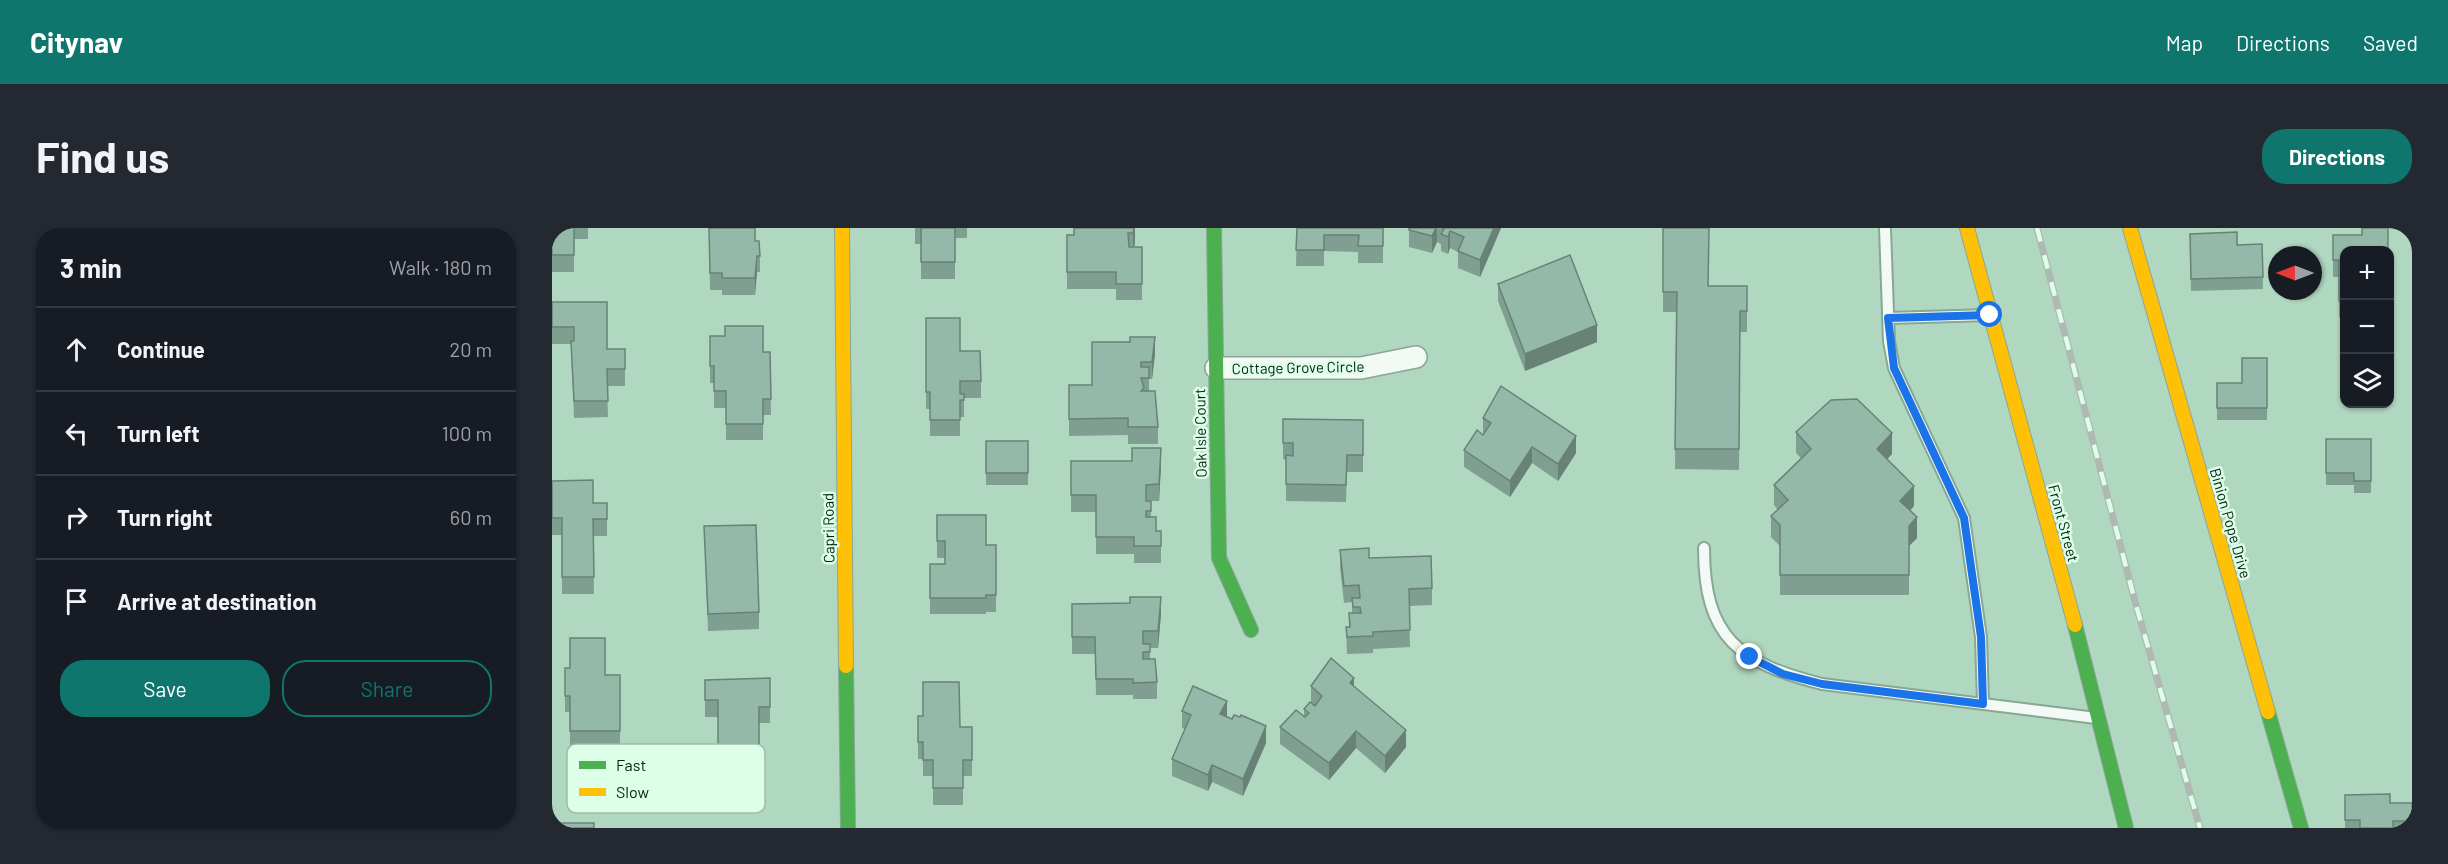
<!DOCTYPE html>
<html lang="en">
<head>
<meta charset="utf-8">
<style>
  body { margin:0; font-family:Barlow,sans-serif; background:#242831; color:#f1f3f6 }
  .controls { position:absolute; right:18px; top:18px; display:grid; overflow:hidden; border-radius:12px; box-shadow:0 2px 4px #0004 }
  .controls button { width:54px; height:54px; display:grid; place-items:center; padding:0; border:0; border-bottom:2px solid #363941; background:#171b24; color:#f1f3f6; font:30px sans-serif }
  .compass { position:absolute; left:1716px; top:18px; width:54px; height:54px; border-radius:50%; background:#171b24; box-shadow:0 2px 4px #0004; rotate:270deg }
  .stop { position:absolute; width:18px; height:18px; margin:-14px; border:4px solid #1a73e8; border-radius:50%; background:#fff }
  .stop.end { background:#1a73e8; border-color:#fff; box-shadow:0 2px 6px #0008 }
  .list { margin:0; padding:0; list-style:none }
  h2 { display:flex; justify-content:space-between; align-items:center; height:78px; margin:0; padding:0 24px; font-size:26px }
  h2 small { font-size:20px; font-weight:400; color:#9ea1a6 }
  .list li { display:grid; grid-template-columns:39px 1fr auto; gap:18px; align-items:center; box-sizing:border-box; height:84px; padding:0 24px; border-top:2px solid #363941 }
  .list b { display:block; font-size:22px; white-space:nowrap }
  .list em { font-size:20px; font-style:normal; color:#9ea1a6 }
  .actions { display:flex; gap:12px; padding:18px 24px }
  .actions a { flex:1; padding:14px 0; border:2px solid #0f766e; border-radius:24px; text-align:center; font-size:21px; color:#0f766e }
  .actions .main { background:#0f766e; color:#fff }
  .icon { flex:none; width:33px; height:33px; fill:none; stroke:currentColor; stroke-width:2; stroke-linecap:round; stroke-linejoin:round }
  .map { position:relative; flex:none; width:1860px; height:600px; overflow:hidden; border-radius:24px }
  header { display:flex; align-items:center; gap:36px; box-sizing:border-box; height:84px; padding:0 30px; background:#0f766e; color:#fff }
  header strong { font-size:28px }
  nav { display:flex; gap:33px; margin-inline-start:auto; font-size:21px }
  .intro { display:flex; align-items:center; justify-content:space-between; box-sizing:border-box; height:144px; padding:0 36px }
  h1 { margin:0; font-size:42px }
  .button { padding:15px 27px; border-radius:24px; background:#0f766e; color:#fff; font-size:21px; font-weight:700 }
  main { display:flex; gap:36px; padding:0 36px }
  aside { flex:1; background:#171b24; border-radius:24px; box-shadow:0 2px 4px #0004 }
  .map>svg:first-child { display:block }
</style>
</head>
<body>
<header>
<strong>Citynav</strong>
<nav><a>Map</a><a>Directions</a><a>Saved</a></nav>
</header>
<div class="intro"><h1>Find us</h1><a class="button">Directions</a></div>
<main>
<aside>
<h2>3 min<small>Walk · 180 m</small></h2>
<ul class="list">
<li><svg class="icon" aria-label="ahead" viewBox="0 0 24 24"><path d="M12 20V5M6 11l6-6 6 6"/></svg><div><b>Continue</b></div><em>20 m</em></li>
<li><svg class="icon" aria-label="left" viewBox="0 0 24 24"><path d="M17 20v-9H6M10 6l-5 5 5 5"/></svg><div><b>Turn left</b></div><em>100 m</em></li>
<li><svg class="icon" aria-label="right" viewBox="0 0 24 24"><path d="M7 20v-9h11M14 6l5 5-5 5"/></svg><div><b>Turn right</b></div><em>60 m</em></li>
<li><svg class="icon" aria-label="arrive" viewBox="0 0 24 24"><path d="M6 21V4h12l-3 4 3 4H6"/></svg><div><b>Arrive at destination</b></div></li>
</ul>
<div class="actions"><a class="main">Save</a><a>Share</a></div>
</aside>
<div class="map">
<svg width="1860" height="600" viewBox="0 0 1860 600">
  <rect width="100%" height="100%" fill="#b0d7bf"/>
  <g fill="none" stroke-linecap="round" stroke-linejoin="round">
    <!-- lane casing -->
    <g stroke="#88a794" stroke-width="14">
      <g id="lane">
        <polyline points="1333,0 1337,113 1342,140 1412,290 1429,409 1431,475"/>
        <polyline points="1336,90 1438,87"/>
        <path d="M1152,320C1152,410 1187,435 1270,456L1544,490"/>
      </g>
    </g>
    <!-- street casing -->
    <g stroke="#88a794" stroke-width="24">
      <polyline id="street" points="664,140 809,140 864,129"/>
    </g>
    <!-- fast casing -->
    <g stroke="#88a794" stroke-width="16">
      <g id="fast">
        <polyline points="662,0 667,330 699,402"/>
        <polyline points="1523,397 1574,600"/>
        <polyline points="294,438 296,600"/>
        <polyline points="1716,484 1749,600"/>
      </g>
    </g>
    <!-- slow casing -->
    <g stroke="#88a794" stroke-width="16">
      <g id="slow">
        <polyline points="290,0 294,438"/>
        <polyline points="1415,0 1523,397"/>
        <polyline points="1578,0 1716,484"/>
      </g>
    </g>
    <!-- lane -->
    <use href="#lane" stroke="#f3f9f5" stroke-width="10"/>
    <!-- street -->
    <use href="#street" stroke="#f3f9f5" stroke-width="21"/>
    <!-- fast -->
    <use href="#fast" stroke="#4caf50" stroke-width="14"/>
    <!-- slow -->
    <use href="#slow" stroke="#ffc107" stroke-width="14"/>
    <!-- rail casing -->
    <g stroke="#afb9b3" stroke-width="7">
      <polyline id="rail" points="1485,0 1584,377 1648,600"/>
    </g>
    <!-- rail -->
    <use href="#rail" stroke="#ddfee8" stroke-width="4.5" stroke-dasharray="14" stroke-linecap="butt"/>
  </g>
  <!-- wall -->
  <g fill="#7f9f91">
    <polygon points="0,0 36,0 36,11 22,11 22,44 0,44"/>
    <polygon points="157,0 203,13 208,28 208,44 205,44 203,67 170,67 170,62 158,62"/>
    <polygon points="363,0 415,0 415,10 403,10 403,51 369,51 369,16 363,16"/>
    <polygon points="583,0 582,19 590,19 590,72 564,72 564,61 515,61 515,7"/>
    <polygon points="745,0 831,0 831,35 806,35 806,24 772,23 772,38 744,38"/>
    <polygon points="857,0 949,0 928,49 906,40 906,24 898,20 896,26 889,23 889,16 885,14 880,25 857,19"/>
    <polygon points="1111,0 1156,58 1195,58 1195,104 1188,104 1187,242 1123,241 1124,84 1111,84"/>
    <polygon points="1836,0 1792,22 1792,89 1787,89 1787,49 1781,49 1781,7 1810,7"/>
    <polygon points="1638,6 1685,17 1710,16 1711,61 1639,63"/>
    <rect x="1838" y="41" width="1" height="23"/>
    <polygon points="946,56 1045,114 973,143 946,73"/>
    <polygon points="0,74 55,121 73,121 73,158 55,158 56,189 22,190 19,116 0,116"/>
    <polygon points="374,90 408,123 429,153 429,170 412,170 412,189 408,189 408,208 378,208 378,181 374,181"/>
    <polygon points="158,108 211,124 218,124 219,187 211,187 211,212 174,212 174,180 162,180 162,155 158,155"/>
    <polygon points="603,126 600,151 597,151 597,163 606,199 606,216 576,216 576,207 517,208 517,157 540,157"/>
    <polygon points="1715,130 1715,192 1665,192 1665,155 1690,155"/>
    <polygon points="931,190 1024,225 1006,253 980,235 958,269 912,239 912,222 931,206"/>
    <polygon points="731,191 811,192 811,244 795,244 794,274 734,273 734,232 731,231"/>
    <polygon points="1244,204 1340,226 1335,231 1362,278 1358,283 1365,310 1357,318 1357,367 1228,367 1228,318 1219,309 1219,288 1226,282 1222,277 1222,257 1249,230 1244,225"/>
    <polygon points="1774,211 1819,211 1819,265 1802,265 1802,257 1774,257"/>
    <rect x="434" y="213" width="42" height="44"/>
    <polygon points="519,233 609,237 607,273 599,273 599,289 604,303 609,303 609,335 582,335 582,326 544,326 544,284 519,284"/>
    <polygon points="0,253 41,275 55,275 55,308 41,308 42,366 10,366 10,307 0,307"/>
    <polygon points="385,287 434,317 444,317 444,384 434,384 434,386 378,386 378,336 393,336 393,330 385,330"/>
    <polygon points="152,298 207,384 207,401 156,403"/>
    <polygon points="788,322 817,330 880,360 880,377 857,378 858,419 821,421 821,425 795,426 794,399 797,399 797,385 800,385 800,374 792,375 788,339"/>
    <polygon points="520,376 609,386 606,420 598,420 598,431 605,454 605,471 581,471 581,467 544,467 543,426 520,426"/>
    <polygon points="13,440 53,447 68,447 68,520 18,520 18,484 13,484"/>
    <polygon points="218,450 218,495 207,495 207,563 166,563 166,489 153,489 153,452"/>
    <polygon points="759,458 802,458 854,519 833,545 804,520 777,552 728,516 728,499 752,489 752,481 759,475"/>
    <polygon points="630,483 675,489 714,515 691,568 660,554 656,563 620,548 620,531 633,501 630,500"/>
    <polygon points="366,488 408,499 420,499 420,548 411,548 411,577 381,577 381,548 371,548 371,531 366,531"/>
    <polygon points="1793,567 1838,575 1860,575 1860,600 1793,600"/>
  </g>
  <!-- shaded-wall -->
  <g fill="#688276">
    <polygon points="583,0 583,16 581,22 581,5"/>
    <polygon points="884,0 885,0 885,14 880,25 880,8"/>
    <polygon points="942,0 949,0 928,49 928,32"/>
    <polygon points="898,3 898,20 896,26 896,9"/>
    <polygon points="205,28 205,44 203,67 203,50"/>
    <polygon points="1045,97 1045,114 973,143 973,126"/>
    <polygon points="603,109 603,126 600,151 600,134"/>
    <polygon points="1340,205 1340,226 1325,242 1325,221"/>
    <polygon points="1024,208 1024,225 1006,253 1006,236"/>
    <polygon points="980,219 980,235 958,269 958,253"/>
    <polygon points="609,220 609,237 607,273 607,256"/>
    <polygon points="1362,258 1362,278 1348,293 1348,273"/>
    <polygon points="1365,289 1365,310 1357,318 1357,298"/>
    <polygon points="609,369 609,386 606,420 606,403"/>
    <polygon points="802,450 802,467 798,455"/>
    <polygon points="675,473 675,490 668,486"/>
    <polygon points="714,498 714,515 691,568 691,551"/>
    <polygon points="854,502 854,519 833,545 833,528"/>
    <polygon points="804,503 804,520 777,552 777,535"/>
    <polygon points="660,537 660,554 656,563 656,547"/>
  </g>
  <!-- building -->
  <g fill="#94b9a9" stroke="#688276" stroke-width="1.5">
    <rect x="0" y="0" width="22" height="27"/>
    <polygon points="157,0 203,0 203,13 207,13 208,28 205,28 203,50 170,50 170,45 158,45"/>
    <rect x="369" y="0" width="34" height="34"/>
    <polygon points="522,0 582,0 581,5 576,5 577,19 590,19 590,56 564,56 564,44 515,44 515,7 522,7"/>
    <polygon points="745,0 831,0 831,18 806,18 807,7 772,7 772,22 744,22"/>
    <polygon points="857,0 884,0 880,8 857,2"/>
    <polygon points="890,0 942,0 928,32 906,23 912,9 898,3 896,9 889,6 892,1"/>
    <polygon points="1111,0 1157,0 1156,58 1195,58 1195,83 1188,83 1187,221 1123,221 1125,64 1111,64"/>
    <polygon points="1810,0 1836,0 1836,22 1792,22 1792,73 1787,73 1787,32 1781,32 1781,7 1810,7"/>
    <polygon points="1685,4 1685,17 1710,16 1711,49 1639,51 1638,6"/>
    <polygon points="1018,27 1045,97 973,126 946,56"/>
    <polygon points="0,74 55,74 55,121 73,121 73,141 55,141 56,173 22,173 19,113 22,113 22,99 0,99"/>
    <polygon points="374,90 408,90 408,123 428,123 429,153 408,153 408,166 412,166 412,172 408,172 408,192 378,192 378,164 374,164"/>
    <polygon points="173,98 211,98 211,124 218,124 219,171 211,171 211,196 174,196 174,163 162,163 162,138 158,138 158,108 173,108"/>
    <polygon points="578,109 603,109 600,134 589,134 589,139 597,139 597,150 589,150 592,160 589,163 603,163 606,199 576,199 576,190 517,191 517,157 540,157 540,114 578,114"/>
    <polygon points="1690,130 1715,130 1715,180 1665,180 1665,155 1690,155"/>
    <polygon points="949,158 1024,208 1006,236 980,219 958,253 912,222 925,202 931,207 939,195 931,190"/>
    <polygon points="1305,171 1340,205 1325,221 1362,258 1348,273 1365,289 1357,298 1357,347 1228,347 1228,297 1219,288 1236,272 1222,257 1259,221 1244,204 1279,172"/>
    <polygon points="731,191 811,192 811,227 795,227 794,257 734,256 734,227 741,228 741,215 731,215"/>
    <polygon points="1774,211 1819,211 1819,253 1802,253 1802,245 1774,245"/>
    <rect x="434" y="213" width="42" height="32"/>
    <polygon points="580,220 609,220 607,256 594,257 594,273 599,273 599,283 594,283 594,289 604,289 604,303 609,303 609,318 582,318 582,309 544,309 544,267 519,267 519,233 580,233"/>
    <polygon points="41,252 41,275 55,275 55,291 41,291 42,349 10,349 10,290 0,290 0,253"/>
    <polygon points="385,287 434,287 434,317 444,317 444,367 434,367 434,370 378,370 378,336 393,336 393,313 385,313"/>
    <polygon points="204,297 207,384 156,386 152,298"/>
    <polygon points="817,320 817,330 879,328 880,360 857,361 858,402 821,404 821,408 795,409 794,399 798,399 797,385 809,385 808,379 801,379 800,370 808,370 807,357 792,358 788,322"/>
    <polygon points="578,369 609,369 606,403 591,403 591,416 598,416 598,424 591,424 591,431 603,431 605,454 581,455 581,451 544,451 543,409 520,409 520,376 578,375"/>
    <polygon points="18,410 53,410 53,447 68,447 68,503 18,503 18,468 13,468 13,440 18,440"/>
    <polygon points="779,430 802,450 798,455 854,502 833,528 804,503 777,535 728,499 744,482 753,489 757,485 752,481 758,474 763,478 770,468 759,458"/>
    <polygon points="218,450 218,479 207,479 207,546 166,546 166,472 153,472 153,452"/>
    <polygon points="371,454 407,454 408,499 420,499 420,532 411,532 411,560 381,560 381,532 371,532 371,514 366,514 366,488 371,488"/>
    <polygon points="641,458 675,473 668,486 680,491 682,487 688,489 689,487 714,498 691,551 660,537 656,547 620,531 639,487 630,483"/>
    <polygon points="1838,566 1838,575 1860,575 1860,593 1841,593 1841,600 1808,600 1808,592 1793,592 1793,567"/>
    <rect x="0" y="595" width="42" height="5"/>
  </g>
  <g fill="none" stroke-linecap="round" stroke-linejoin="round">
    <!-- route -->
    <polyline stroke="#1a73e8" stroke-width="8" points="1198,429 1231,446 1270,456 1431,476 1429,409 1412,290 1342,140 1336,90 1438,87"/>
  </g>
  <g text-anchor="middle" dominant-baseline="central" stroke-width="5" stroke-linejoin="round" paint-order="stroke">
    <!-- street labels -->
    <g font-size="15" fill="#062213" stroke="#ddfee8">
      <text transform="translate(746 139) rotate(-1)">Cottage Grove Circle</text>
      <text transform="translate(648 205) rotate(-91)">Oak Isle Court</text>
      <text transform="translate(1512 295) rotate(75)">Front Street</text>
      <text transform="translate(1679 295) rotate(74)">Binion Pope Drive</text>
      <text transform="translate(276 300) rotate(-91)">Capri Road</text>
    </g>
  </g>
  <!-- legend -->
  <rect x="15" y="516" width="198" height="69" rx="9" fill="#ddfee8" stroke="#9cbca8" stroke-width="1.5"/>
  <rect x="27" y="533" width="27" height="8" fill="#4caf50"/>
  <rect x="27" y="560" width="27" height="8" fill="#ffc107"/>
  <g font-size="16" fill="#062213">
    <text x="64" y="543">Fast</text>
    <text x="64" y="570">Slow</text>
  </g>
</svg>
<div class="controls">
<button>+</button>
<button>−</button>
<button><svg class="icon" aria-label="layers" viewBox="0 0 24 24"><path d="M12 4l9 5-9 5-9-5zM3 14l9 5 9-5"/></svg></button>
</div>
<svg class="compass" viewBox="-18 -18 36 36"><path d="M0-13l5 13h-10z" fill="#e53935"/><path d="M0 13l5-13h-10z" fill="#9ea1a6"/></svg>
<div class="stop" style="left:1438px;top:87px"></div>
<div class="stop end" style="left:1198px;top:429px"></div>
</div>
</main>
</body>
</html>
